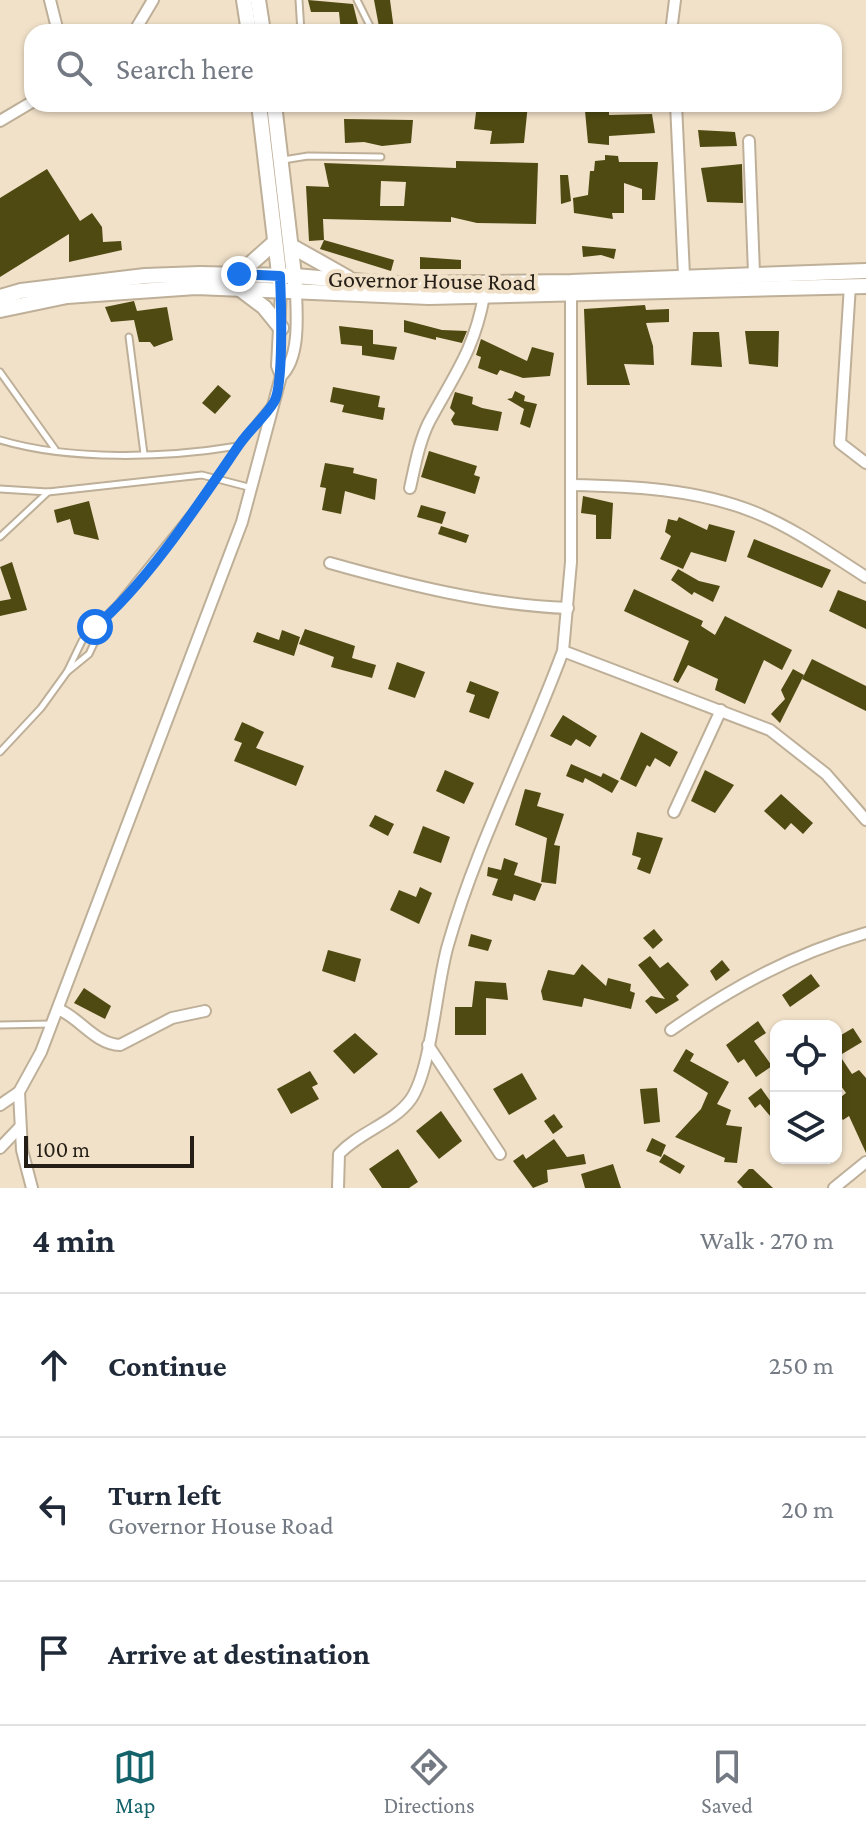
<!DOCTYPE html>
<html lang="en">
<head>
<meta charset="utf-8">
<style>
  body { margin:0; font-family:"Crimson Pro",serif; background:#f6f6f7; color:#1f2937 }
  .controls { position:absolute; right:24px; bottom:24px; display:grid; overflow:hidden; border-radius:16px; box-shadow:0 2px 6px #0004 }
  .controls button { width:72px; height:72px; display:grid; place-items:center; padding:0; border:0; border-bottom:2px solid #e0e1e3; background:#fff; color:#1f2937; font:40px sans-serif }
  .scale { position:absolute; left:24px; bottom:20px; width:170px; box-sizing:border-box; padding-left:8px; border:4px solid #241e16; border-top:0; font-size:22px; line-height:28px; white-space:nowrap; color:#241e16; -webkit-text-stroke:6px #f1e1c9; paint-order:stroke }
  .stop { position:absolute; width:24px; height:24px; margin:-18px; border:6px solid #1a73e8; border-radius:50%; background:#fff }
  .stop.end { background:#1a73e8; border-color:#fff; box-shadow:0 2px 8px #0008 }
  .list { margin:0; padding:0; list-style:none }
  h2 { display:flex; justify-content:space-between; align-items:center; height:104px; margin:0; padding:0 32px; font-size:34px }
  h2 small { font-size:26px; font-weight:400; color:#747a83 }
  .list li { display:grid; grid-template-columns:52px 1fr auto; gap:24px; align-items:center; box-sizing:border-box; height:144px; padding:0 32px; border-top:2px solid #e0e1e3 }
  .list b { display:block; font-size:30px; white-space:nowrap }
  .list p { margin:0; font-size:26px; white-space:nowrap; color:#747a83 }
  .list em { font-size:26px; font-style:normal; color:#747a83 }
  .icon { flex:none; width:44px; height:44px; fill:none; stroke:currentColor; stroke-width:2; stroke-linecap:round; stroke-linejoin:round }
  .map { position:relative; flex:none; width:866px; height:1188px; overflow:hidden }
  .search { position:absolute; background:#fff; box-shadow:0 2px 6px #0004; left:24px; right:24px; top:24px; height:88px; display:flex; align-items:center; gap:20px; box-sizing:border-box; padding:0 28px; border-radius:24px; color:#747a83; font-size:30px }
  .sheet { height:536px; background:#fff }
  nav { display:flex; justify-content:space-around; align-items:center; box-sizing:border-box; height:112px; border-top:2px solid #e0e1e3; background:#fff; font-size:22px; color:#747a83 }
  nav a { display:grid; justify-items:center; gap:4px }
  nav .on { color:#14636b }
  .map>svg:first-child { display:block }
</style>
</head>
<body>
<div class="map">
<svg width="866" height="1188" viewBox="0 0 866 1188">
  <rect width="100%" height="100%" fill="#f1e1c9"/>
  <!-- building -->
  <g fill="#4f4a11" fill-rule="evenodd">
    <polygon points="308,0 353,4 360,32 341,32 339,12 311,12"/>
    <polygon points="374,0 390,0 394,30 380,32"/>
    <polygon points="477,104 528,104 524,143 490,144 492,131 474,129"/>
    <polygon points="585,111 609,112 609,115 652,114 655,133 609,136 609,145 588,143"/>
    <polygon points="344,119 413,120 411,143 382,146 364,142 345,143"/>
    <polygon points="698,130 735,132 737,146 700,147"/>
    <polygon points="605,155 618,156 619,162 658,162 655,200 642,200 642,189 624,183 624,213 612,213 613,219 574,213 573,198 588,195 590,171 594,171 595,161 605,160"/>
    <path d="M456,161L538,163L536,224L477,223L451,217V222L323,219L324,240L309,241L306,186L329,187L324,163L456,168ZM381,181L406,182L404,206H380Z"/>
    <polygon points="742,164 743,203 707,202 701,168"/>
    <polygon points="47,169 80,221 92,213 102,227 103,242 121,241 122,250 69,262 69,234 0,277 0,198"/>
    <polygon points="560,175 568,175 571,201 561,204"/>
    <polygon points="324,240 394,260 391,271 320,249"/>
    <polygon points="582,246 616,249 614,259 601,255 583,257"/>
    <polygon points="420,257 461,260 461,269 420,269"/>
    <polygon points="134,301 137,311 167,307 173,340 154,347 150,342 139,342 134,320 111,322 105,307"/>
    <polygon points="645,305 646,310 669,309 669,322 646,323 653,346 654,365 624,364 630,385 587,385 584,309"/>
    <polygon points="404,320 442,330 467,331 462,343 436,337 436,340 404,332"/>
    <polygon points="339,326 373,330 373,344 397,347 394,360 362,355 362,346 341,344"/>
    <polygon points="745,331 779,331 778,367 749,364"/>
    <polygon points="693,332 719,332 722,367 691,365"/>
    <polygon points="481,339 527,361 532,347 554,353 550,376 523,378 500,370 497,375 478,368 481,357 476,355"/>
    <polygon points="218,385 231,396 215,414 202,403"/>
    <polygon points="333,387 380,396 378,407 385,408 383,420 342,412 344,405 330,402"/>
    <polygon points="515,391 525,396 524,401 537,404 530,428 520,424 524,409 507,399 512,398"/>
    <polygon points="455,392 473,397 472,404 482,408 502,412 498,431 454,425 451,420 455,413 450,408"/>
    <polygon points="429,451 477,466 474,475 480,477 475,494 421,477"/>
    <polygon points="325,463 354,468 353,473 377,479 375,500 345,491 341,514 322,510 326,488 320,487"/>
    <polygon points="583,496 613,503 611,539 596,539 596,515 581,513"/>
    <polygon points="89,501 99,540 74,534 70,519 57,523 54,510"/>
    <polygon points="421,505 446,512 442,524 417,517"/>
    <polygon points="679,517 707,530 709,524 735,531 726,562 691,552 683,569 660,559 671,536 665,532 668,519 677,521"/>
    <polygon points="441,526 469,535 466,543 438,534"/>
    <polygon points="754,539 831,570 822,588 747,557"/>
    <polygon points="12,562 27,610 0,616 0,601 11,599 0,567"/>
    <polygon points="678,569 699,581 720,586 713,602 694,592 692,595 671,580"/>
    <polygon points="634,589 703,621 701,626 715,635 725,616 792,650 782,670 764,660 745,704 715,690 718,679 688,665 678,683 673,680 689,641 624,611"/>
    <polygon points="838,590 866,601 866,629 829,611"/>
    <polygon points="305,629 355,646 352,658 376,665 372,678 331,667 334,657 299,644"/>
    <polygon points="282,630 300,637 294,656 253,642 257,632 279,640"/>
    <polygon points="812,659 866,686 866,711 802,679"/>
    <polygon points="397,662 425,672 415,698 388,689"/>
    <polygon points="793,669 804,675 780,723 771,714 785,699 781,690"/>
    <polygon points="470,681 499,692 489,719 469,712 475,695 466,692"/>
    <polygon points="563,715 597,736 590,747 576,739 571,746 550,736"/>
    <polygon points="242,722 264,732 256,748 304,766 296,786 234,761 242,743 234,740"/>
    <polygon points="641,732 678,752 670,767 655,758 650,767 647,765 636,787 620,779"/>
    <polygon points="571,764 601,777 603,773 619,781 612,793 585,778 583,783 566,776"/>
    <polygon points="445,770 474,783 464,804 436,791"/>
    <polygon points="705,770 734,785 715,813 691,801"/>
    <polygon points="525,789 541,793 537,806 564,814 554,845 560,846 556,884 541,882 547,838 515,825"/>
    <polygon points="781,794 813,823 803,834 791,823 785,830 764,811"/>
    <polygon points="375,815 394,824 388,836 369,826"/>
    <polygon points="423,826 450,837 441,863 413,853"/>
    <polygon points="637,832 663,838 650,874 637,869 641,858 632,855"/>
    <polygon points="504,858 518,863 514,875 542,884 535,901 514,894 512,901 492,895 498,879 487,876 488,867 501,870"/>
    <polygon points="420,887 432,893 419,924 390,910 399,890 416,897"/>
    <polygon points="654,929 663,940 653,949 643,938"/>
    <polygon points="471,934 492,940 488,951 468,946"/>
    <polygon points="328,950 361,959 355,982 322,971"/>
    <polygon points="650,956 660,968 668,962 689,985 676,996 679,1000 656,1014 645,1001 651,996 665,999 638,965"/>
    <polygon points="722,960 730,970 716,981 710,971"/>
    <polygon points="582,964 606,986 608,978 631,984 630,991 635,993 631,1009 584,998 582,1007 543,1000 541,991 548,970 574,975"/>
    <polygon points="811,974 820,986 790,1007 782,995"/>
    <polygon points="475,981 506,983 508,1000 486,998 486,1035 455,1035 455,1007 472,1007"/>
    <polygon points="84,988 111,1006 105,1019 74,1003"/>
    <polygon points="758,1021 766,1033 754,1041 772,1066 756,1077 744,1059 738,1063 726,1045"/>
    <polygon points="853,1028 862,1042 842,1054 836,1038"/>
    <polygon points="355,1033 378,1054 354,1074 333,1051"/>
    <polygon points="686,1049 694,1054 690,1061 729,1082 717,1104 731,1110 726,1125 742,1127 737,1163 724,1162 725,1158 675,1137 701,1109 708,1093 673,1071"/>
    <polygon points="836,1050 852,1074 859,1070 866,1078 866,1153 849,1116 843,1120 836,1112 836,1101 846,1093 836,1079"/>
    <polygon points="310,1071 318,1084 312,1087 319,1099 291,1114 277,1089"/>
    <polygon points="522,1073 537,1099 509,1115 493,1089"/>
    <polygon points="657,1088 660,1122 644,1124 640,1089"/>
    <polygon points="761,1088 776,1109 776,1123 760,1104 755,1108 748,1098"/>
    <polygon points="441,1111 462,1141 439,1159 416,1131"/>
    <polygon points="554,1114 563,1127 553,1134 544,1121"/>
    <polygon points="652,1138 666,1145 661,1157 646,1151"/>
    <polygon points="554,1139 567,1157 584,1154 586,1164 547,1170 548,1182 533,1188 513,1161 523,1154 526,1159"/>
    <polygon points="398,1149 418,1182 409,1188 382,1188 369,1169"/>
    <polygon points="664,1154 685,1166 680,1174 659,1162"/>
    <polygon points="613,1164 621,1188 585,1188 581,1174"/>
    <polygon points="749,1169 753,1169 773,1188 743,1188 737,1182"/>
  </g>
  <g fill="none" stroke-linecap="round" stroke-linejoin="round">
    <!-- lane casing -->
    <g stroke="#beaf98" stroke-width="9">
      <g id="lane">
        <polyline points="299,0 301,32"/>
        <polyline points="357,0 373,32"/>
        <polyline points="283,160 308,156 381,157"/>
        <polyline points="129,337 144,454"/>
        <polyline points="0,372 55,449"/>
        <path d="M0,440C70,461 166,458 238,446L270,406"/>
        <polyline points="0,489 48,492 202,475 252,488"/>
        <polyline points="0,537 48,492"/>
        <polyline points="67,672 89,654 105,620"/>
        <polyline points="0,752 41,708 67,672 82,641 117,605 197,506 238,446"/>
        <polyline points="0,1025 51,1024"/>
      </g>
    </g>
    <!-- street casing -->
    <g stroke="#beaf98" stroke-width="14">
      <g id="street">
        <polyline points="50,0 58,32"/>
        <polyline points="134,32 153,0"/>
        <polyline points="671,32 675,0"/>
        <polyline points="676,104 684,275"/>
        <polyline points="0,121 32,102"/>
        <polyline points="749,141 754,273"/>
        <polyline points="850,285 840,443 866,463"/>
        <polyline points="571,287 571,562 563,651 770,730 826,774 866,820"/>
        <polyline points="281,291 277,366 281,376"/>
        <path d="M571,485C631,486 697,489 754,512C794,528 830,554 866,577"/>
        <path d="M410,488C415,466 419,442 429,422C454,375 474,351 484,296"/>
        <path d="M330,563C408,585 487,605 568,608"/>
        <polyline points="674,812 721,710"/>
        <path d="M58,1009C80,1018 95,1044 120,1045L172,1018L205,1011"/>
        <path d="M671,1030C733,987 793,954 866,933"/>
        <polyline points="428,1045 500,1154"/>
        <polyline points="19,1092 22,1150 32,1188"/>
        <path d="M0,1105L19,1092L41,1052L242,522L281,376C300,358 297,317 296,293"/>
        <polyline points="0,1148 20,1127"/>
        <path d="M338,1188L339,1154C359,1132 394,1123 411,1099C432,1068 436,985 448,945C477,843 527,749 563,651"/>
        <polyline points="834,1188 866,1162"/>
      </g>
    </g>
    <!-- secondary casing -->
    <g stroke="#beaf98" stroke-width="18">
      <g id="secondary">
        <polyline points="244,0 249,32"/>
        <polyline points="258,0 263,32"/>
        <polyline points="259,104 280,282"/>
        <polyline points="274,104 295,284"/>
        <polyline points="293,247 348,278"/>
        <polyline points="239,274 275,242"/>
        <polyline points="240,289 264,307 281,328"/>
        <polyline points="0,297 21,291 145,276 200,274 295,276 390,284 571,282 866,271"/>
        <polyline points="0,310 67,296 196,287 429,297 866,286"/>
      </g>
    </g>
    <!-- lane -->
    <use href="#lane" stroke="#fff" stroke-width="5"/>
    <!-- street -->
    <use href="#street" stroke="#fff" stroke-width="10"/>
    <!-- secondary -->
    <use href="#secondary" stroke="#fff" stroke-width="14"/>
  </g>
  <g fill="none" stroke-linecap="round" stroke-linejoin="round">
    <!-- route -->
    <path stroke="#1a73e8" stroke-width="10" d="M95,627C147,583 200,502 239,445C249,430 265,417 274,402C284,386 281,299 280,276L239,274"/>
  </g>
  <g text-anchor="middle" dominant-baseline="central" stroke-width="8" stroke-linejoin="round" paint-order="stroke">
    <!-- street labels -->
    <g font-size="24" fill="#241e16" stroke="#f1e1c9">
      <text transform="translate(432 280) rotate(1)">Governor House Road</text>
    </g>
  </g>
</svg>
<div class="controls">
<button><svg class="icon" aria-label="locate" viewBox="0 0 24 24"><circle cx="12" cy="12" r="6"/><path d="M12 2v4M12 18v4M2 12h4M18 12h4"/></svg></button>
<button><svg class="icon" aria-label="layers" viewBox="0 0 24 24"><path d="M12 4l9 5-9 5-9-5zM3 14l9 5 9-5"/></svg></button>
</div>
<div class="scale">100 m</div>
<div class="stop" style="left:95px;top:627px"></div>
<div class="stop end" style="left:239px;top:274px"></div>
<div class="search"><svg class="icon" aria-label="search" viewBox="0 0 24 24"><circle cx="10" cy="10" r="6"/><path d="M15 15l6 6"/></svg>Search here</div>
</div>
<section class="sheet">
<h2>4 min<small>Walk · 270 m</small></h2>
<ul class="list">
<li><svg class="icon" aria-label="ahead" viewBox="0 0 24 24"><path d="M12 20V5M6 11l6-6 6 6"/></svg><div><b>Continue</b></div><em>250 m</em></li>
<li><svg class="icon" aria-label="left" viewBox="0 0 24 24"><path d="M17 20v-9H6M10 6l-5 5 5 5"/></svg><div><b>Turn left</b><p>Governor House Road</p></div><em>20 m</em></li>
<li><svg class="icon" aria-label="arrive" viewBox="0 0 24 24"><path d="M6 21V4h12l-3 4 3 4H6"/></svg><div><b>Arrive at destination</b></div></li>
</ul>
</section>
<nav>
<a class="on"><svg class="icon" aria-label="map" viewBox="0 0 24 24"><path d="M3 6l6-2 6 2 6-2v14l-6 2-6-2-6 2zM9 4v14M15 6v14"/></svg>Map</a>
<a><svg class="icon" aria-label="directions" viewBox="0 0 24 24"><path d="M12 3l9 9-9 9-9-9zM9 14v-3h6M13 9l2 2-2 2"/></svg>Directions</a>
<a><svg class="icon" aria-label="saved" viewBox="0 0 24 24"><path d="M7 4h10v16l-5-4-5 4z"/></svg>Saved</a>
</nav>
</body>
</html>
